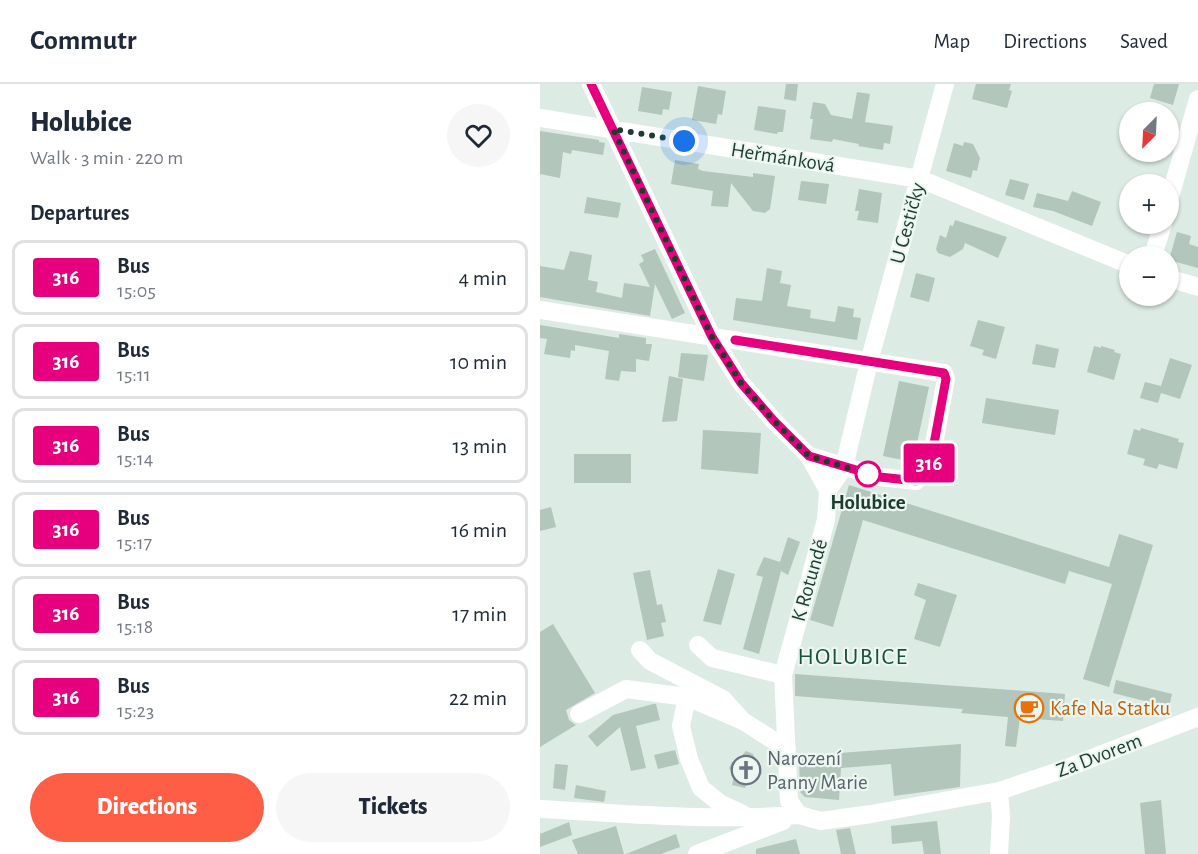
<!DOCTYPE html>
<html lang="en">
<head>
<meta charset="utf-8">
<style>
  body { margin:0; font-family:"Alegreya Sans",sans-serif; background:#f6f6f7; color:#1f2937; height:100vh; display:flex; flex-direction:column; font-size:22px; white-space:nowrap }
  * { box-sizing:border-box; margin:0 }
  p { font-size:20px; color:#747a83 }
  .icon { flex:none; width:33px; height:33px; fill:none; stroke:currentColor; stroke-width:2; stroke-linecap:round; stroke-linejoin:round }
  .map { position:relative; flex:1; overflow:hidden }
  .side { display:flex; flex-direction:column; background:#fff; width:540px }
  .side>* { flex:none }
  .badge { padding:0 12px; border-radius:4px; font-size:21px; line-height:39px }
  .needle { width:39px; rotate:204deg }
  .tools { position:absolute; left:579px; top:18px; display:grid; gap:12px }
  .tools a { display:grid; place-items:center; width:60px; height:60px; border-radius:50%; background:#fff; box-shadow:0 2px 4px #0004; font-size:30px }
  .you { position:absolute; width:30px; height:30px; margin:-15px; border:4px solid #fff; border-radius:50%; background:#1a73e8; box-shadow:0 0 0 9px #1a73e833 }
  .map>.badge { position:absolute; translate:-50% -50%; box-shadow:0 0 0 3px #fff }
  h2 { padding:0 30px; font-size:22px; line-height:54px }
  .round { display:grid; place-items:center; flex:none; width:63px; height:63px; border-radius:32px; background:#f6f6f7 }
  .head { display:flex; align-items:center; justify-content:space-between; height:102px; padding:0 30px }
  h1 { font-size:28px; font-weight:800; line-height:45px }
  .primary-button { display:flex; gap:12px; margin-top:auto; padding:12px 30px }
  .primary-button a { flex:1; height:69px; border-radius:36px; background:#ff5e46; color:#fff; font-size:24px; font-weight:800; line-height:69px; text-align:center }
  .primary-button a+a { background:#f6f6f7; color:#1f2937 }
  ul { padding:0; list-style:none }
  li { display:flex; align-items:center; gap:18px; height:75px; margin:0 12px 9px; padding:0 18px; border:3px solid #e0e1e3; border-radius:12px }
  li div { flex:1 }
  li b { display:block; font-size:22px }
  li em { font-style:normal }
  li .badge { min-width:66px; font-weight:700; text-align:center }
  header { display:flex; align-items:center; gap:36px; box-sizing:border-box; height:84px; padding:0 30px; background:#fff; border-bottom:2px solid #e0e1e3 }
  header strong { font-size:28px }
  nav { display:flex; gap:33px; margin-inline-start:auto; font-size:21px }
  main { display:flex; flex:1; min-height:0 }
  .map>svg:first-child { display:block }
</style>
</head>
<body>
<header>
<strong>Commutr</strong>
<nav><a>Map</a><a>Directions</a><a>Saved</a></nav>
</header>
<main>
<section class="side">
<div class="head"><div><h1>Holubice</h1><p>Walk · 3 min · 220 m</p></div><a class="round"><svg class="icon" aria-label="heart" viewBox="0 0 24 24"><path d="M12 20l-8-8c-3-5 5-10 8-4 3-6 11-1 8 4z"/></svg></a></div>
<h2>Departures</h2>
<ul>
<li><span class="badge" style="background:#e6007e;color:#fff">316</span><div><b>Bus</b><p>15:05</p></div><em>4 min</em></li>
<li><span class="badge" style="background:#e6007e;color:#fff">316</span><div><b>Bus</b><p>15:11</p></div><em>10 min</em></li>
<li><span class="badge" style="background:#e6007e;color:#fff">316</span><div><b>Bus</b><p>15:14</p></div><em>13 min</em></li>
<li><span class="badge" style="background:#e6007e;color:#fff">316</span><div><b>Bus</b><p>15:17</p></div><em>16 min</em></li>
<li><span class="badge" style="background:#e6007e;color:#fff">316</span><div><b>Bus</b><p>15:18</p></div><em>17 min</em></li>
<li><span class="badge" style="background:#e6007e;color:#fff">316</span><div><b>Bus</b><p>15:23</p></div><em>22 min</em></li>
</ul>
<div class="primary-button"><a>Directions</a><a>Tickets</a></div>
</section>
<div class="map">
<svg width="658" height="770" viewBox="0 0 658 770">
  <rect width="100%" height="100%" fill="#dcebe3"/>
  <path fill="#b2c6bb" d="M246,0H258L256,17L244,15Z
    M436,0H471L469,6L472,7L467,24L432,15Z
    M614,0H639L633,21L610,14Z
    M158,2L186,7L182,31L178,30L176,40L152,36Z
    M102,3L132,8L129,26L123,25L122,31L98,27Z
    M317,8L330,10L325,38L353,42L350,60L344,59L343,66L318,62L319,60L293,55L292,58L270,55L273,35H270L273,18L285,20L291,31L312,35Z
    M218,22L246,26L243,48H238L237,50L214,46Z
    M0,47L59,56V58L65,59L63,71L32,66L31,70L23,68L20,94L0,90Z
    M424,58L433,60L440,74L437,87L433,86L431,94L406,87L414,59L423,62Z
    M135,76L159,80L158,85L163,87L213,93V89L235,92L230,125L225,129L213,127L191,99L188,123L171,122L173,107L131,100Z
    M470,95L489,100L484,116L465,111Z
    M261,97L289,100L286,120L258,116Z
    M319,105L342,109L338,139L317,136L319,127H315Z
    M532,107L561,118L552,142L513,127L493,123L497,109L528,117Z
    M47,113L81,119L78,134L44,129Z
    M415,136L467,153L458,174L425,159L423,165L410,173L398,169L396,165L400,151L406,154L410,141L413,142Z
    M637,148L651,152L649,160L658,163V184L629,176Z
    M115,165L145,229L132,235L115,200L110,232L0,213V182L24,186L30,167L52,171L48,196L58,198L56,208L82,214L84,199L110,203L99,180L104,177L101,171Z
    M227,184L242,187L240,199L251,201L247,222L271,226L270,234L295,238L298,222L314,225L313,233L321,234L317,256L193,236L196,214L222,217Z
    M376,189L395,194L389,218L370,213Z
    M438,236L465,243L456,275L442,271L444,266L430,262Z
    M0,241L79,254V250L106,254V260H112L109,277L96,275V288L81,287L79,297L65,295L69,267L35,261V267L31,266L30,274L4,270L7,255L0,254Z
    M496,260L519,265L515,284L492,280Z
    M554,262L561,264V262L575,266L574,268L581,270L574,296L547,288Z
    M141,269L168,271L164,297L138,293Z
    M630,274L652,281L640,315L621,309L618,319L600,314L605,298L621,302Z
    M129,292L143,295L137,337L122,338Z
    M359,297L389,303L373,378L343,372Z
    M446,314L519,326L515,351L442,339Z
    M601,344L639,355L638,358L644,359L637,385L619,380L617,385L603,381L605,375L587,370L594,345L600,347Z
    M163,346L221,349L218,390L161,385Z
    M34,370H91V399H34Z
    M309,401L569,483L579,450L613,461L569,603L543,595L572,500L529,487L525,500L323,436L293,543L270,536Z
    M11,423L16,443L0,447V426Z
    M248,453L260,458L248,491L241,487L219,570L203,565L223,493L216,491L219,484L224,473L240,478Z
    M178,485L195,490L181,541L163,537Z
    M110,486L117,521L122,520L126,538L121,539L124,552L107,556L93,489Z
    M378,499L417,511L400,563L374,555L386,516L374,511Z
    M13,540L55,609L26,626L29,636L36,641L0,663V548Z
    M255,590L525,610L523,637L480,634L476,663L465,662L468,633L421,629L423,625L255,612Z
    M576,596L632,610L629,623L573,609Z
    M113,620H116L120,636L96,642L106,684L91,687L80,643L57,663L48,652L73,631Z
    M421,660L420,703L354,712L351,680L301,684L299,716L265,713L260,708L259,672Z
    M135,666L139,680L118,685L114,671Z
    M206,667L213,670L222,690L207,691L205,704L192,701L194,692L189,684L192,678L198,676Z
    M15,680L28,681L25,706L13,704Z
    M36,701L66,707L64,718L34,714Z
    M621,716L626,770H605L600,719Z
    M397,737L401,770H384L382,757L352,760L351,742Z
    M29,738L32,751L0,763V750Z
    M76,742L84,770H38L32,756Z
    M310,744L316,770H301L296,746Z
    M136,750L140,763L121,770H86Z
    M256,755L260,770H216V765Z"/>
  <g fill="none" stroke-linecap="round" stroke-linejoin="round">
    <path stroke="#fff" stroke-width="18" d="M51,0L172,253L201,299L234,337L269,372L288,406L286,436L243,591L249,717L259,731L281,737L331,730L459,707L519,687L658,633
      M0,34L380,95L590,181
      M628,120L658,15
      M613,172L623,140
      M628,194L658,203
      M0,226L404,289L406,295L391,376L376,397L340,393L269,372
      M288,406L304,383L329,278L405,0
      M158,561L172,574L243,591
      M100,566L110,577L183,615L200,634
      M147,613L141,642L149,675L161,704L181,720L203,730
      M39,630L86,605L147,613L203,637L247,665
      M0,725C86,730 173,737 259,731
      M157,770L243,737
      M459,770L461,732L459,707"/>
  </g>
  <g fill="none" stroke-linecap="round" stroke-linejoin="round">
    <g stroke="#fff" stroke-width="14">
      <path id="line" d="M51,0L172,253L201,299L234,337L269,372L340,393L376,397L391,376L406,295L404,289L195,256"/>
    </g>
    <use href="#line" stroke="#e6007e" stroke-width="9"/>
    <path stroke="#1d3c30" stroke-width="6" stroke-dasharray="0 10.8" d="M144,57L73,45L172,253L201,299L234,337L269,372L328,390"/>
  </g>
  <defs>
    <g id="cafe-ring" transform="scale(1.5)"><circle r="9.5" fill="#edf7f1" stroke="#e8710a" stroke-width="1.5"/><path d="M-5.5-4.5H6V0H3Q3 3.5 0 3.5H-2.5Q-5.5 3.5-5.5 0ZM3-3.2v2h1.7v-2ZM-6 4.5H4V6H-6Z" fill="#e8710a"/></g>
    <g id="church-ring" transform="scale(1.5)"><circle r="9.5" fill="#edf7f1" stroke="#6b7280" stroke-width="1.5"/><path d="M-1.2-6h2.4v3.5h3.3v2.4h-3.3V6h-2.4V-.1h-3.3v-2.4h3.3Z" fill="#6b7280"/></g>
  </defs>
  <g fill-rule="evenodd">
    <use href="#cafe-ring" x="489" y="624"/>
    <use href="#church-ring" x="206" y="686"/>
  </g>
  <circle fill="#fff" stroke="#e6007e" stroke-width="3" cx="328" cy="390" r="12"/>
  <g text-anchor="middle" stroke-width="4.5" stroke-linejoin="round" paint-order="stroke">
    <g font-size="21" fill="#1d3c30" stroke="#edf7f1">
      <text transform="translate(243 73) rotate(9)" y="7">Heřmánková</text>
      <text transform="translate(367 139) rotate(-75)" y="7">U Cestičky</text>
      <text transform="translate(269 496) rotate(-74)" y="7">K Rotundě</text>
      <text transform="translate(559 671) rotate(-21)" y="7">Za Dvorem</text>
    </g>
    <g font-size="21" font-weight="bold" fill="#1d3c30" stroke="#edf7f1">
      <text x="328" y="425">Holubice</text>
    </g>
    <g font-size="21" fill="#c56008" stroke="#edf7f1" text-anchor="start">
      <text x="510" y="631">Kafe Na Statku</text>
    </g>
    <g font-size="21" fill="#5b616d" stroke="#edf7f1" text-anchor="start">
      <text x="227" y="681">Narození<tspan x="227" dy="24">Panny Marie</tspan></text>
    </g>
    <g font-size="24" letter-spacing="1.5" fill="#17503b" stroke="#edf7f1">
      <text x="313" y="580">HOLUBICE</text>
    </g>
  </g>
</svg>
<div class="tools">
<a><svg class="needle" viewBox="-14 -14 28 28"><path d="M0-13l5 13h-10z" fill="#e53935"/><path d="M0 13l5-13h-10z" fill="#747a83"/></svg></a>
<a>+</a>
<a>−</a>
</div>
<div class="you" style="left:144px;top:57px"></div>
<b class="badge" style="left:389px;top:379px;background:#e6007e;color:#fff">316</b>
</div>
</main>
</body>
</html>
